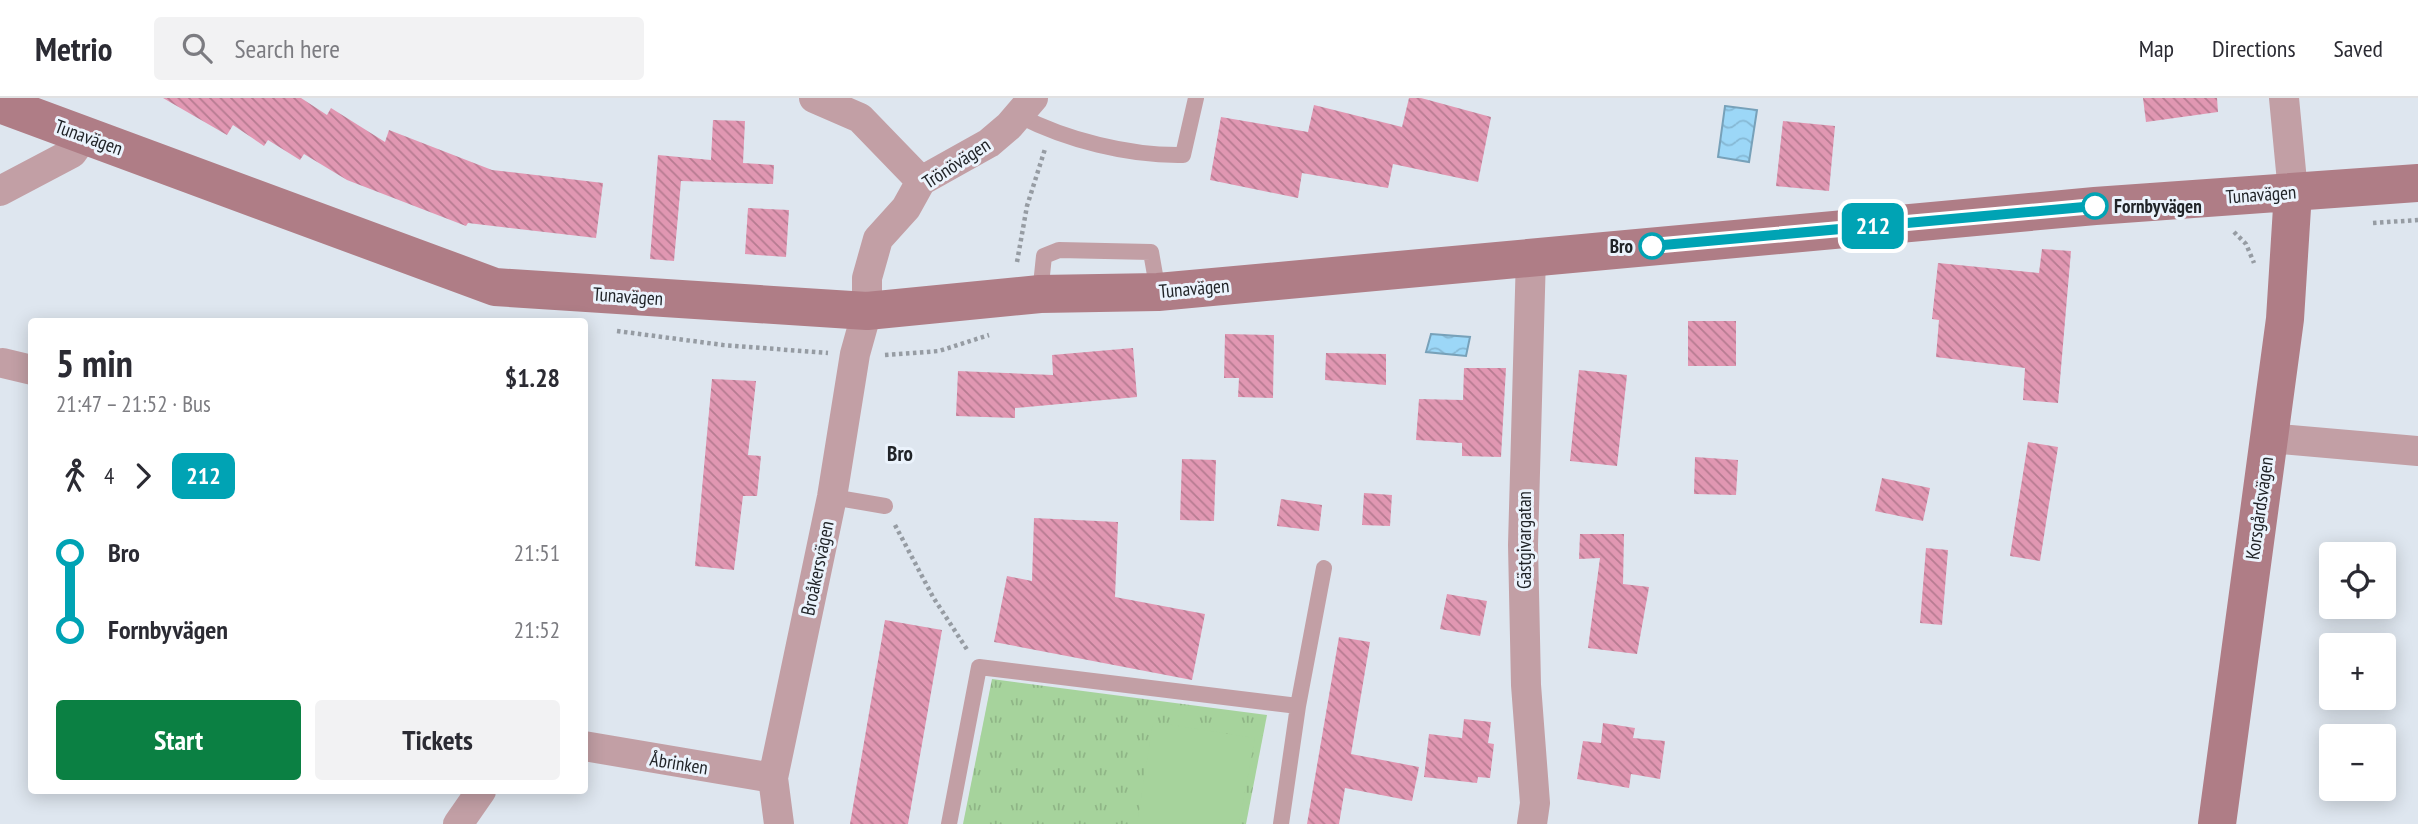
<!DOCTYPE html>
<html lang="en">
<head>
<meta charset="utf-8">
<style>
  body { margin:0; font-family:"PT Sans Narrow",sans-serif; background:#f2f2f3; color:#2b2b33; height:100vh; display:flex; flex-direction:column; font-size:26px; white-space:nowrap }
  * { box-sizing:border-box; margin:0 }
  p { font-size:23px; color:#7c7c81 }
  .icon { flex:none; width:38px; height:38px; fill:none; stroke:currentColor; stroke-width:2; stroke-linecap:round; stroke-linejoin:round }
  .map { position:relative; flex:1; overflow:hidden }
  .side { position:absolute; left:28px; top:220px; width:560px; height:476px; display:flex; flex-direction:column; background:#fff; border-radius:7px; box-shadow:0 4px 18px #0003 }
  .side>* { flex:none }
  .badge { padding:0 14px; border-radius:10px; font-size:24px; line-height:46px }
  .tools { position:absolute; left:2319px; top:444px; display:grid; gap:14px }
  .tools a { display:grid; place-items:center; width:77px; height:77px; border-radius:7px; background:#fff; box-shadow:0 4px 18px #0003; font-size:35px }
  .map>.badge { position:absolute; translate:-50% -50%; box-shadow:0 0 0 4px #fff }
  .legs { display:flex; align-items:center; gap:10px; height:77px; padding:0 28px; font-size:23px }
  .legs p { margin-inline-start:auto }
  .overview { display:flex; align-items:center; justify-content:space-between; height:119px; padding:0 28px }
  h1 { font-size:38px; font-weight:700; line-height:52px }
  .button { display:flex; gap:14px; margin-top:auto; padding:14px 28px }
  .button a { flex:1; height:80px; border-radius:7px; background:#0b8043; color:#fff; font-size:28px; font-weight:700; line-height:80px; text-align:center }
  .button a+a { background:#f2f2f3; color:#2b2b33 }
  ul { padding:0 28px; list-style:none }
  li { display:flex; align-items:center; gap:24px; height:77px; font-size:26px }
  li i { display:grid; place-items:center; width:10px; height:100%; margin:0 9px; background:currentColor }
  li i::after { content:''; width:18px; height:18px; margin:-9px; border:5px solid; border-radius:50%; background:#fff }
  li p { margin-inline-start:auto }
  li:first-child i { background:linear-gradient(#0000 50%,currentColor 0) }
  li:last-child i { background:linear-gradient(currentColor 50%,#0000 0) }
  header { display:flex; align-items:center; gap:42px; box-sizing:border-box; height:98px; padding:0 35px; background:#fff; border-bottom:2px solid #e1e1e2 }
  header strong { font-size:33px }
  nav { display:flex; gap:38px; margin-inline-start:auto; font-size:24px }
  .search { width:490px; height:63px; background:#f2f2f3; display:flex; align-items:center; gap:18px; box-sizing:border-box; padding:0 24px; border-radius:7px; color:#7c7c81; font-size:26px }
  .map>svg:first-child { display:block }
</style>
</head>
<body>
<header>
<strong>Metrio</strong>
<div class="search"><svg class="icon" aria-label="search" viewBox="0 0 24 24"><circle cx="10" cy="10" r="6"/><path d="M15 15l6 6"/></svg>Search here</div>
<nav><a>Map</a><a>Directions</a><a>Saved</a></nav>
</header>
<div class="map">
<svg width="2418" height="726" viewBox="0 0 2418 726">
  <defs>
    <pattern id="grass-tufts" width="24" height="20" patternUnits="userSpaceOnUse" patternTransform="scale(1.75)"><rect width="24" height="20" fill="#a6d39c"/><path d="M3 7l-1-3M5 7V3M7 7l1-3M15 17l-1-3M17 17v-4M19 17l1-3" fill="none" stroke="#8fb586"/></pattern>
    <pattern id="water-waves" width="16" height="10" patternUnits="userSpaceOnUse" patternTransform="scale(1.75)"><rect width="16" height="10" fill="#9cd7f7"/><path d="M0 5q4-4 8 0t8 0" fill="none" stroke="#86b8d4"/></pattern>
    <pattern id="building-back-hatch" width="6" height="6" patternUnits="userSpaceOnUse" patternTransform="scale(1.75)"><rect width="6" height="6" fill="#e197b2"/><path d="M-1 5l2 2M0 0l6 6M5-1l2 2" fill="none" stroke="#b67b91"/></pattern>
  </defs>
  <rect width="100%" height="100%" fill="#dee6ef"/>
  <path fill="url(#grass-tufts)" d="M992,581L1267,617L1246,726H963Z"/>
  <path fill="#a6d39c" d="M1153,624L1255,640L1239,726H1137Z"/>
  <path fill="url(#water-waves)" stroke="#77a1b9" stroke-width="2" d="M1725,8L1757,12L1749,64L1718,59Z
    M1431,236L1470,239L1466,258L1426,254Z"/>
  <path fill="url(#building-back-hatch)" d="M163,0H301L327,17L331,10L385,44L389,32L492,72L603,85L596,140L468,125L466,128L347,82L304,56L300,62L268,42L264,48L233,27L227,37Z
    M1409,0H1421L1491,19L1478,84L1393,66L1388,90L1302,75L1298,100L1210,82L1221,19L1308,34L1314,7L1402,29Z
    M2143,0H2217L2218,14L2146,24Z
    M713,22L745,23L743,65L774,67L773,86L681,83L674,163L650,161L658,57L711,62Z
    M1783,23L1835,28L1829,93L1776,88Z
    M748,110L789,112L786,159L745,156Z
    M2042,151L2071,153L2058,305L2023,302L2025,270L1936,259L1939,222L1932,221L1938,165L2039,175Z
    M1688,223H1736V268H1688Z
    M1225,236L1274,237L1273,300L1238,299L1239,280H1224Z
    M1133,250L1137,299L1015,310V320L956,318L958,273L1053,277L1052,257Z
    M1326,255L1386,256V287L1325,282Z
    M1464,270H1506L1501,359L1462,358V345L1416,342L1419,301L1463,302Z
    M1579,272L1627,277L1617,368L1570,363Z
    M712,281L756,283L748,357L761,358L757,398H743L734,472L695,468Z
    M2028,344L2058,349L2040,463L2010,458Z
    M1695,359L1738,362L1736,397L1694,396Z
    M1182,361L1216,362L1214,423L1180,422Z
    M1882,380L1930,390L1923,423L1875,413Z
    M1364,395L1392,397L1390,428L1362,427Z
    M1281,401L1322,407L1319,433L1277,428Z
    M1034,420L1118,424L1115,499L1205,516L1192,582L994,544L1007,478L1032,483Z
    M1580,436H1624L1623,486L1649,489L1637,556L1588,550L1600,460L1579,461Z
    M1926,450L1948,452L1942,527L1920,525Z
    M1447,496L1487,503L1480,538L1440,531Z
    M885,522L942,532L908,726H850Z
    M1339,539L1370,544L1351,656L1419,669L1412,703L1345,690L1339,726H1307Z
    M1464,621L1491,624L1488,645L1494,646L1490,680L1478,679L1477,685L1424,679L1429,636L1462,640Z
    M1603,625L1635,630L1633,640L1665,643L1660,681L1631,676L1629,690L1577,681L1583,643L1601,645Z"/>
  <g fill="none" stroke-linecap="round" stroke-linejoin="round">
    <path stroke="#969ca3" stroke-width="4.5" stroke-dasharray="3.5 3.5" stroke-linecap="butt" d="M2373,125L2418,122
      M2234,134L2246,146L2254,165
      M1017,164L1027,108L1045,51
      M617,233L723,247L828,255
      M885,257L939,253L989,237
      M895,427L933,499L968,553"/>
    <path stroke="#c29fa5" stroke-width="16" d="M1018,17C1066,42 1129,58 1183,57L1196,0
      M1040,196L1044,158L1059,152L1151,154L1158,194
      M832,399L885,408
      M949,726L979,569L1298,608
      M1281,726L1298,608L1324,470"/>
    <path stroke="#c29fa5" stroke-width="30" d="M814,0L860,20L921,83
      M2284,0L2293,94
      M0,93L72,55L85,37
      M1531,157L1523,447L1526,587L1535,705L1532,726
      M3,265L32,272
      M2269,340L2418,353
      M584,648L773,680
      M458,726L481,693
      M779,726L773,680L832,399L855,256L867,213V180L878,141L906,110L921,83L989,45L1009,28L1033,0"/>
    <path stroke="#af7d86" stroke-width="38" d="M0,6L495,189L867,213L1040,196L1158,194L2095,108L2418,85
      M2217,726L2285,221L2293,94"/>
  </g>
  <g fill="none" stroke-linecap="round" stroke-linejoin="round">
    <g stroke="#fff" stroke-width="16">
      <path id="line-1" d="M1652,148L2095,108"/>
    </g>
    <use href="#line-1" stroke="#00a3b4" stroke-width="10"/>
  </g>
  <g fill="#fff" stroke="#00a3b4" stroke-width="3.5">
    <circle cx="2095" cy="108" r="12"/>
    <circle cx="1652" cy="148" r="12"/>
  </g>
  <g text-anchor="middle" stroke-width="6" stroke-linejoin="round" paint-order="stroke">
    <g font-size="19" fill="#212428" stroke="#ebf3fc">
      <text transform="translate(89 39) rotate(20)" y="7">Tunavägen</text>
      <text transform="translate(956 65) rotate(-33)" y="7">Trönövägen</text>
      <text transform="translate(2261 96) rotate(-4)" y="7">Tunavägen</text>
      <text transform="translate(1194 190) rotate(-5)" y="7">Tunavägen</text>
      <text transform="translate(628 198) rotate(4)" y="7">Tunavägen</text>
      <text transform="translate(2259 410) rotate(-82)" y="7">Korsgårdsvägen</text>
      <text transform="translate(1524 442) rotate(-90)" y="7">Gästgivargatan</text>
      <text transform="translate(817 470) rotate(-78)" y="7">Broåkersvägen</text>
      <text transform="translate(679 665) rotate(9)" y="7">Åbrinken</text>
    </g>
    <g font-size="19" font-weight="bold" fill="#212428" stroke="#ebf3fc" text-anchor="start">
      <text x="2114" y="115">Fornbyvägen</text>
      <text x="1633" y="155" text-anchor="end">Bro</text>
    </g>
    <g font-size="21" font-weight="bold" fill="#212428" stroke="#ebf3fc">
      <text x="900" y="363">Bro</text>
    </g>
  </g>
</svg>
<div class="tools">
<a><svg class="icon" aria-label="locate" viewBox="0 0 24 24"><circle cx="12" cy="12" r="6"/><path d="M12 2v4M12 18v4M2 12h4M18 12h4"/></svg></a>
<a>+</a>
<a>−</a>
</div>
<b class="badge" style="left:1873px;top:128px;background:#00a3b4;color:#fff">212</b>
<section class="side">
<div class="overview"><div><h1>5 min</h1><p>21:47 – 21:52 · Bus</p></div><b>$1.28</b></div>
<div class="legs"><svg class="icon" aria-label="walk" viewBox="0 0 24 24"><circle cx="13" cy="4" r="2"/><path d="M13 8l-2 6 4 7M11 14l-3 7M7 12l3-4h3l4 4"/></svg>4<svg class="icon" aria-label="forward" viewBox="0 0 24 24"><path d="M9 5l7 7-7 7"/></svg><b class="badge" style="background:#00a3b4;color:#fff">212</b></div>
<ul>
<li><i style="color:#00a3b4"></i><b>Bro</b><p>21:51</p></li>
<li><i style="color:#00a3b4"></i><b>Fornbyvägen</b><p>21:52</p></li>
</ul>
<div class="button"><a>Start</a><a>Tickets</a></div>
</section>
</div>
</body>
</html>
